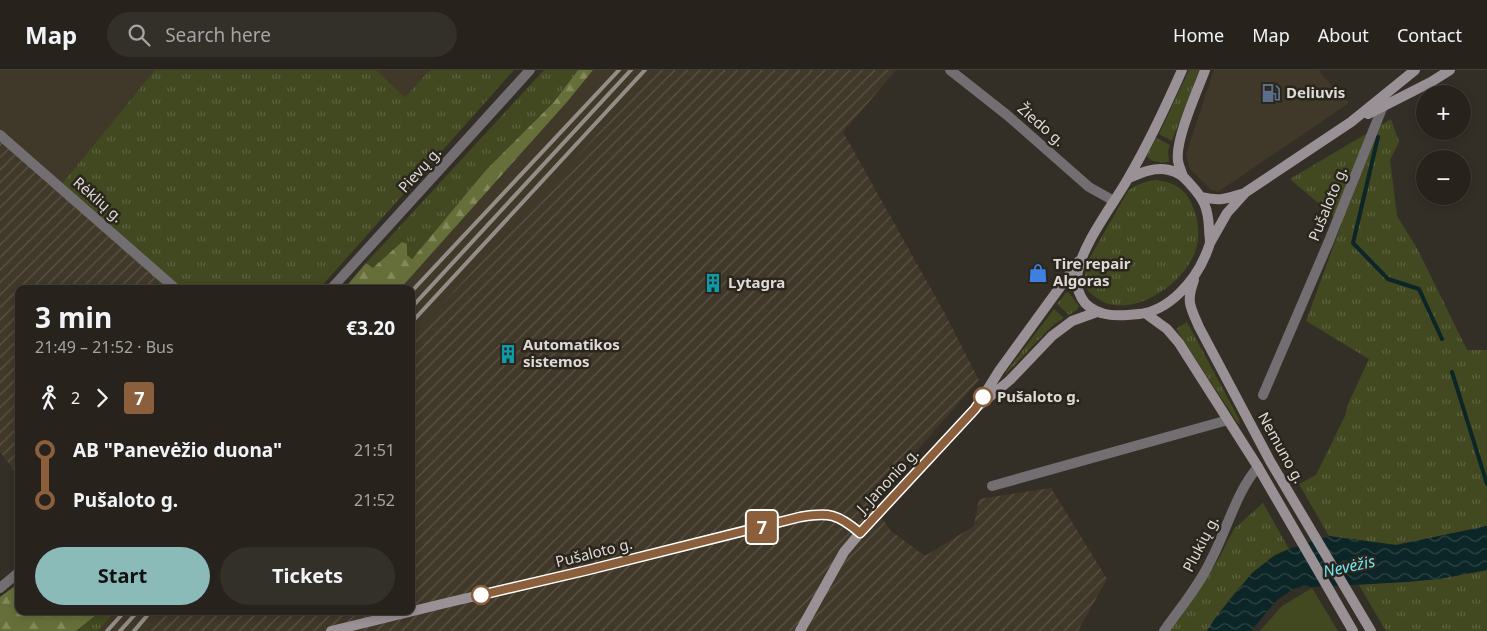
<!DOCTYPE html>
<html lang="en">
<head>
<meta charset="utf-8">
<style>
  body { margin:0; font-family:"Noto Sans",sans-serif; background:#332f29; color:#f1f3f6; height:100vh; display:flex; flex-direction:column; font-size:19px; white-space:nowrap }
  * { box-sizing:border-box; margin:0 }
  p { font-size:16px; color:#a4a4a3 }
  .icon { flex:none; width:28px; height:28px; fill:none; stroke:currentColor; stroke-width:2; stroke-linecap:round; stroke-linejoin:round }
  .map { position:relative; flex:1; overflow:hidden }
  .sheet { position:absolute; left:15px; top:215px; width:400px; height:330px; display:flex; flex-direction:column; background:#27231c; border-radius:10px; box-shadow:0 2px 8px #0003,0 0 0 1px #43403b }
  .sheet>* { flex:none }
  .badge { padding:0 10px; border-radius:4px; font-size:18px; line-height:32px }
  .tools { position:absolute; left:1416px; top:15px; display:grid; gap:10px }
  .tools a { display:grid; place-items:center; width:55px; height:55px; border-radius:50%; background:#27231c; box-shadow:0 2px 8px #0003,0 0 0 1px #43403b; font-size:25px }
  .map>.badge { position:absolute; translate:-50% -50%; box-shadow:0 0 0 2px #fff }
  .legs { display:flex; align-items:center; gap:8px; height:55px; padding:0 20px; font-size:16px }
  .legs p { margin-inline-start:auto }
  .head { display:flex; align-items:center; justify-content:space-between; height:85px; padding:0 20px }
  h1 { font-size:28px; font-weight:700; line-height:38px }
  .cta { display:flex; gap:10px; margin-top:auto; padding:10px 20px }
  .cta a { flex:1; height:58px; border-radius:30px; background:#8bbbb9; color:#111; font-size:20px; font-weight:700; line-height:58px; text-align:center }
  .cta a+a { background:#332f29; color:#f1f3f6 }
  ul { padding:0 20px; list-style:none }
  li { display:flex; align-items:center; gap:18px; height:50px; font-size:19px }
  li i { display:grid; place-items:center; width:8px; height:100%; margin:0 6px; background:currentColor }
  li i::after { content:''; width:12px; height:12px; margin:-6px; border:4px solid; border-radius:50%; background:#27231c }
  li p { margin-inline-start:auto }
  li:first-child i { background:linear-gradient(#0000 50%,currentColor 0) }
  li:last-child i { background:linear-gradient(currentColor 50%,#0000 0) }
  header { display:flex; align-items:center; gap:30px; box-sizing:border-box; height:70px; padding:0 25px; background:#27231c; border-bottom:1px solid #43403b }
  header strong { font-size:24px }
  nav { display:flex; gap:28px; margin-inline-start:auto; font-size:18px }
  .search { width:350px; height:45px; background:#332f29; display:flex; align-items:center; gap:12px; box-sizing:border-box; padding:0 18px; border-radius:28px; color:#a4a4a3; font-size:19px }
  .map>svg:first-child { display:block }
</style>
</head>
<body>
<header>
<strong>Map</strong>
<div class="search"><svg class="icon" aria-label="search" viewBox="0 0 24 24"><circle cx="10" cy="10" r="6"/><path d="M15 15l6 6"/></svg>Search here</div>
<nav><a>Home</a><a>Map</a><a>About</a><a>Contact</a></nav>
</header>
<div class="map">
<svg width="1487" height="561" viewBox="0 0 1487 561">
  <defs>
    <pattern id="industrial-furrows" width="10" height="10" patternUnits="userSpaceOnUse" patternTransform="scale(1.25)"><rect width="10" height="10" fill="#403829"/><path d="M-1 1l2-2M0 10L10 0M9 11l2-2" fill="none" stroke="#5b5447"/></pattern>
    <pattern id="grass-tufts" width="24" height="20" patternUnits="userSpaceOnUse" patternTransform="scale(1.25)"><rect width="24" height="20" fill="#424920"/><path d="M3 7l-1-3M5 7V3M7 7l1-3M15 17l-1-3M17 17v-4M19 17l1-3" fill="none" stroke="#5d6340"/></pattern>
    <pattern id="forest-firs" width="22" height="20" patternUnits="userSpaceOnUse" patternTransform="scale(1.25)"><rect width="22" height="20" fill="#666f39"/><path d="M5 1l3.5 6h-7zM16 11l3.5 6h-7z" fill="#838a5e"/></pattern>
    <pattern id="water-waves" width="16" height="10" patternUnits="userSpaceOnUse" patternTransform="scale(1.25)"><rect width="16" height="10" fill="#0c2527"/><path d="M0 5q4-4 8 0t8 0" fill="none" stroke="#2f4445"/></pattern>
  </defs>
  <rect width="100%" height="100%" fill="#342f26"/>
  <path fill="#403829" d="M0,0H155L56,121L0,71Z
    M376,0H430L405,27Z
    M593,0H656L411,268V219H400L567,32Z
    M1214,0H1319L1322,5L1349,33L1218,122L1211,120L1190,99L1186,84Z
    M114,541H166L148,561H98L114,543Z"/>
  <path fill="url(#industrial-furrows)" d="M656,0H896L843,62L944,242L979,310L871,433L891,461L925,486L974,456L979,429L1051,418L1107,509L1078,561H148L166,541H411V268Z
    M0,71L167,219H19V407L0,382Z"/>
  <path fill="url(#grass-tufts)" d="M155,0H376L405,27L430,0H514L319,219H167L56,121Z
    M544,0H578L554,32L486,100L412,189L407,185V174L373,198L366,193Z
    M1189,0H1199L1172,71L1159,64Z
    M1391,49L1399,72L1390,90L1397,146L1418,180L1467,280H1487V456L1396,475L1329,466L1299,414L1316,405L1345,346L1348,334L1369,289L1306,251L1342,153L1290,109Z
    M1156,68L1170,75L1168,81L1169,90L1168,92C1161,93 1150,92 1147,86Z
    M1155,110C1175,112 1188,120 1194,140C1199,154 1200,168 1195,182C1184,214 1129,252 1097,228C1093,225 1088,222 1086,217C1083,209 1086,199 1088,191L1128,121C1137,114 1144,112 1155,110Z
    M1068,222L1079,236L1077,240L1069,245L1057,234L1066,223Z
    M1054,239L1064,248L1053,255L1006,304V302Z
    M1187,252L1239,349L1240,355L1237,352L1176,259Z
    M1263,433L1289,479C1255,494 1227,530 1207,561H1169L1217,492L1234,459Z
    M1487,500V561H1386L1359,515L1439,509Z
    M101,541H114V543L98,561H76Z"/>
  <path fill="url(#forest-firs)" d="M578,0H593L567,32L400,219H344L366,193L373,198L402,172L407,174V185L412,189L486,100L554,32Z
    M19,513V541H101L76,561H0V527Z"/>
  <path fill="#424920" d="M1312,518L1338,561H1260L1282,536Z"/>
  <path fill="url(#water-waves)" d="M1487,456V500L1439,509L1406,512L1295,518L1277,530L1251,561H1207L1216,547L1252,503L1275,485L1289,479L1329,466L1396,475Z"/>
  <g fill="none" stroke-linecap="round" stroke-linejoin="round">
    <path stroke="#0c2527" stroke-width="4" d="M1378,67L1353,173L1388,209L1419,219L1442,269
      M1452,302L1487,414"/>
    <path stroke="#736e71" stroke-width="10" d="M950,0L1007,45L1089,117L1114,131
      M0,65L176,219
      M1263,325L1329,171L1383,36
      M992,416L1228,350
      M1164,561C1180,538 1199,516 1211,490C1226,462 1237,420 1258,397"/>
    <path stroke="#736e71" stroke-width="10" d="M331,219L530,0
      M0,518L19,502"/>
    <path stroke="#999195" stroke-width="10" d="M1368,44L1431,12L1450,0
      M1183,106C1181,101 1179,96 1178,91C1175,69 1197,22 1205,0
      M1129,108C1142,102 1155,97 1169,100C1179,102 1184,107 1190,114C1204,129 1208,138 1209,158C1209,163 1210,168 1210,173C1209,177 1207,181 1206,184C1195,211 1169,241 1139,244C1120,246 1099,248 1085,233C1080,227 1076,217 1077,208C1079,177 1115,133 1130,105C1150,71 1166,36 1182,0
      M1202,127C1221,132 1227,128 1245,123
      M1210,173L1227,143L1246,122L1351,52L1415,0
      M1194,210C1186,232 1190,236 1199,257L1270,391L1371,561
      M1145,243L1167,259L1179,273L1258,397L1353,561
      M981,330L999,301L1079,191
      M331,561L450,532L588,500L800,447C829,442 838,444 860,463
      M800,561L844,482L860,463L975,339L1010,310L1052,266L1072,251L1097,242"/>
    <path stroke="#928d86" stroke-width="4" d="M411,222L619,0
      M411,238L631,0
      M411,253L645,0
      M107,561L125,541
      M120,561L138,541
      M134,561L151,541"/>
  </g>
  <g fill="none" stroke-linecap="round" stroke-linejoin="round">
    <g stroke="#fff" stroke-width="11">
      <path id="line-1" d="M481,525L588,500L800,447C829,442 838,444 860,463L975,339L983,327"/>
    </g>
    <use href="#line-1" stroke="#8b5e3c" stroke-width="8"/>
  </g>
  <defs>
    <g id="fuel-bare" transform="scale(1.5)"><path d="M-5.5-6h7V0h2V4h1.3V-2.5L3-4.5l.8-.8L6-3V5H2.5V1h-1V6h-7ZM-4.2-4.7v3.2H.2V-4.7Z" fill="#5c6f8a" stroke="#2a251d" stroke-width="2.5" paint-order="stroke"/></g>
    <g id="shop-bare" transform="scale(1.5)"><path d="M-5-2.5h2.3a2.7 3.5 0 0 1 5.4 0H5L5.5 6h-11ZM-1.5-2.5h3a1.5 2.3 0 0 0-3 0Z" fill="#3f7fe0" stroke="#2a251d" stroke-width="2.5" paint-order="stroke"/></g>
    <g id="building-bare" transform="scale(1.5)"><path d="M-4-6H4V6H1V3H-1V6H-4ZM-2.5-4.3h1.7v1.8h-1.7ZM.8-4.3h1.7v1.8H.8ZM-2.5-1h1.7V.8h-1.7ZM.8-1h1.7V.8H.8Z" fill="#0f9aa8" stroke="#2a251d" stroke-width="2.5" paint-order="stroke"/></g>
  </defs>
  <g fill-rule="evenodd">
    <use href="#fuel-bare" x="1271" y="23"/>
    <use href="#shop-bare" x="1038" y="203"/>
    <use href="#building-bare" x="713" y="213"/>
    <use href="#building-bare" x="508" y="284"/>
  </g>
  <g fill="#fff" stroke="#8b5e3c" stroke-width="2.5">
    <circle cx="983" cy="327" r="9"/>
    <circle cx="481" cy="525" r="9"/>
  </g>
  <g text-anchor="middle" stroke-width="5" stroke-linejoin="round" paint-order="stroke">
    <g font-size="15" font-weight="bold" fill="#dedad5" stroke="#2a251d" text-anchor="start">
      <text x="1286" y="28">Deliuvis</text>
      <text x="1053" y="199">Tire repair<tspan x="1053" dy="17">Algoras</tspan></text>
      <text x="728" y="218">Lytagra</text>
      <text x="523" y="280">Automatikos<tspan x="523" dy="17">sistemos</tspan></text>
    </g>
    <g font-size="15" fill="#dedad5" stroke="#2a251d">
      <text transform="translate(1041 55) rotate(41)" y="5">Žiedo g.</text>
      <text transform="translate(420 100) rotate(-48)" y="5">Pievų g.</text>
      <text transform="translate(98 130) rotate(41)" y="5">Rėklių g.</text>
      <text transform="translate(1328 134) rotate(-68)" y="5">Pušaloto g.</text>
      <text transform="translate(1281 378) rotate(61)" y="5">Nemuno g.</text>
      <text transform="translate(888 411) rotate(-47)" y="5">J. Janonio g.</text>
      <text transform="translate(1201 474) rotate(-63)" y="5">Plukių g.</text>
      <text transform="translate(594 483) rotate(-14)" y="5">Pušaloto g.</text>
    </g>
    <g font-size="15" font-weight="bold" fill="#dedad5" stroke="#2a251d" text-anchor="start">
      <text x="997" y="332">Pušaloto g.</text>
    </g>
    <g font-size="16" font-style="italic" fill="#70e6f1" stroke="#2a251d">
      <text transform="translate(1349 496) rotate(-12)" y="6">Nevėžis</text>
    </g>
  </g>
</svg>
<div class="tools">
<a>+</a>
<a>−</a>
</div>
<b class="badge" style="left:762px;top:457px;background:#8b5e3c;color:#fff">7</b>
<section class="sheet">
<div class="head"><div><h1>3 min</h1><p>21:49 – 21:52 · Bus</p></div><b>€3.20</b></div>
<div class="legs"><svg class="icon" aria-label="walk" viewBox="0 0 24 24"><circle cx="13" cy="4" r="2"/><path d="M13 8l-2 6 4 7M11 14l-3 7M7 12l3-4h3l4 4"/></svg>2<svg class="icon" aria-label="forward" viewBox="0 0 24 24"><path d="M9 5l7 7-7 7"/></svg><b class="badge" style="background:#8b5e3c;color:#fff">7</b></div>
<ul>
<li><i style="color:#8b5e3c"></i><b>AB &quot;Panevėžio duona&quot;</b><p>21:51</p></li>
<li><i style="color:#8b5e3c"></i><b>Pušaloto g.</b><p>21:52</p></li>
</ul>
<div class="cta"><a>Start</a><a>Tickets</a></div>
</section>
</div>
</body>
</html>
